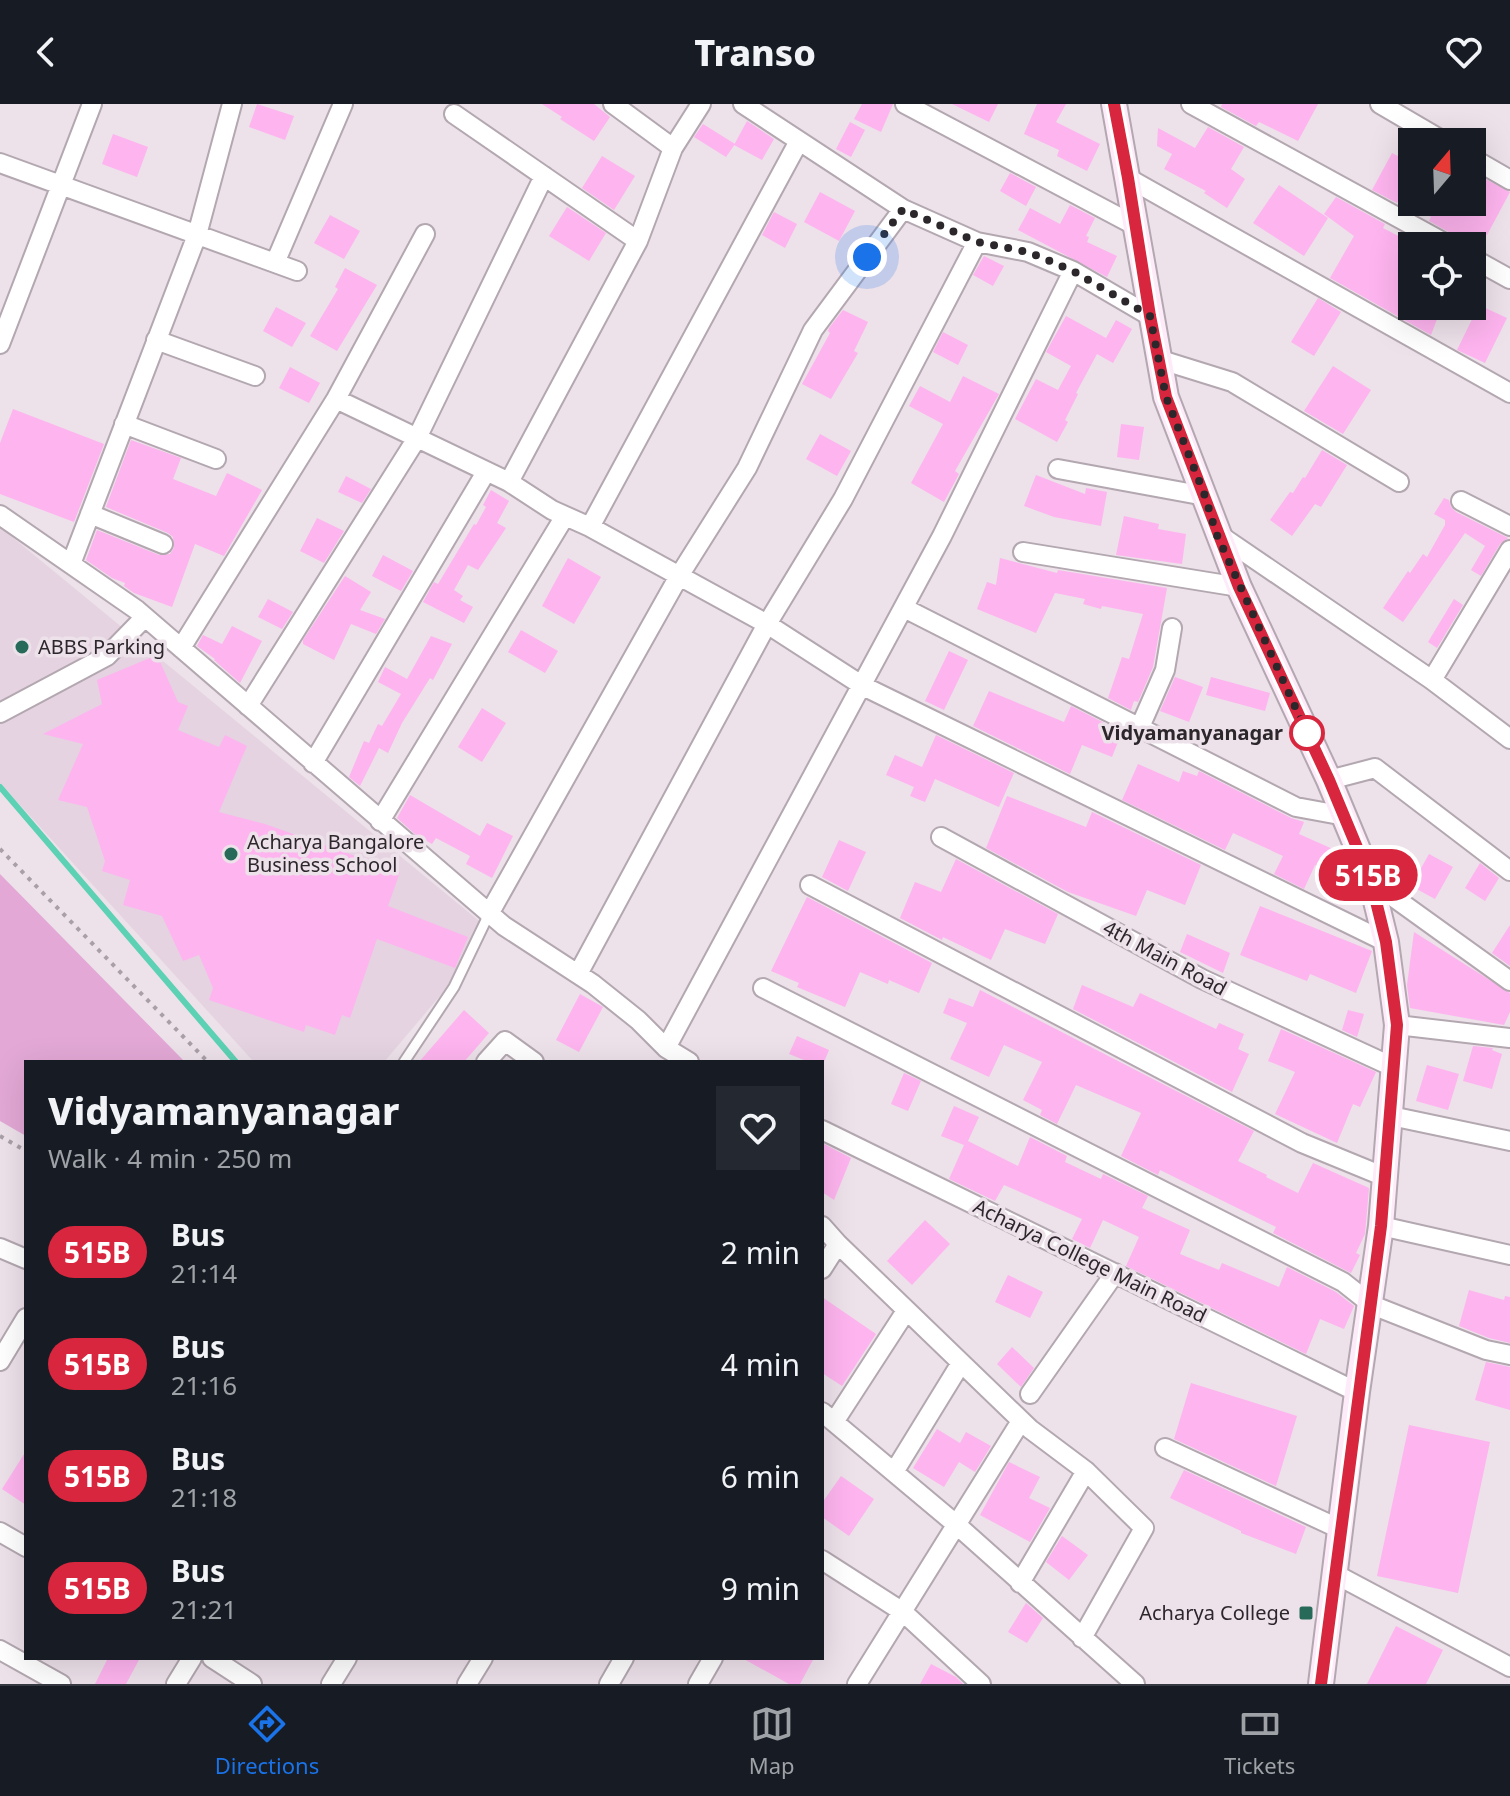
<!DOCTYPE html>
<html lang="en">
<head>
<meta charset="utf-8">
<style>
  body { margin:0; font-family:"Noto Sans",sans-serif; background:#242831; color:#f1f3f6; height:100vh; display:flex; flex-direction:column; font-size:30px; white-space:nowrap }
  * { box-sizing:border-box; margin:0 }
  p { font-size:26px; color:#9ea1a6 }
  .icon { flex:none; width:44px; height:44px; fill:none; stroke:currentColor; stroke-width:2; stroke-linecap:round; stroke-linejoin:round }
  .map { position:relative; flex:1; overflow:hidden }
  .side { position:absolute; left:24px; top:956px; width:800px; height:600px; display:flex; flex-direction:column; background:#171b24; border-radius:0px; box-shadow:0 8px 32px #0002 }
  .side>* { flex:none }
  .badge { padding:0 16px; border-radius:26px; font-size:28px; line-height:52px }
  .needle { width:52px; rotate:19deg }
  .buttons { position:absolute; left:1398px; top:24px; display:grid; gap:16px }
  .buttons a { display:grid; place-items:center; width:88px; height:88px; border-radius:0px; background:#171b24; box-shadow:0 8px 32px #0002; font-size:40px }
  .you { position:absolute; width:40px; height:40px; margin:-20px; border:6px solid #fff; border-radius:50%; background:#1a73e8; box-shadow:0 0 0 12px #1a73e833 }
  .map>.badge { position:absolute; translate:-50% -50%; box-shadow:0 0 0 4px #fff }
  .round { display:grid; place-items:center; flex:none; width:84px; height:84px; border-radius:0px; background:#242831 }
  .headline { display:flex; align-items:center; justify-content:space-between; height:136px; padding:0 24px }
  h1 { font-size:38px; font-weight:800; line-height:60px }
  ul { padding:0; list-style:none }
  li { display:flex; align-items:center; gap:24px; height:112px; padding:0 24px }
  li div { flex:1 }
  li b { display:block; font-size:30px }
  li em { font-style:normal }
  li .badge { min-width:88px; font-weight:700; text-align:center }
  header { display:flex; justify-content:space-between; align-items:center; height:104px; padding:0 24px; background:#171b24; font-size:36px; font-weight:800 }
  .tab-bar { display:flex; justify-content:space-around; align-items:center; height:112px; border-top:2px solid #363941; background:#171b24; font-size:22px; color:#9ea1a6 }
  .tab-bar a { display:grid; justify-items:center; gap:4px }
  .tab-bar .current { color:#1a73e8 }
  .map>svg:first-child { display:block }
</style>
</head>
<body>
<header><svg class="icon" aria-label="back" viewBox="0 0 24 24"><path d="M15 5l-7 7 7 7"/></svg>Transo<svg class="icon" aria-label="heart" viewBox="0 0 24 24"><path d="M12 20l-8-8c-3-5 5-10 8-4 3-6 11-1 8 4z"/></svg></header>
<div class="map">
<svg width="1510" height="1580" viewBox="0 0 1510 1580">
  <rect width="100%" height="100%" fill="#ede1ea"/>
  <path fill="#e5d3e1" d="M0,423L484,821L445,886L384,958H254L0,679Z"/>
  <path fill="#e3a8d6" d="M0,770L185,958H26V1032L0,1017Z"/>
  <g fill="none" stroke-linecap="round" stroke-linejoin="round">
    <path stroke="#5cd1b3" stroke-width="6" d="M0,683L236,958"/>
  </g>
  <path fill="#feb4ef" d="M257,0L294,12L285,36L249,23Z
    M542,0H594L610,13L594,37L560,15L562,13Z
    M862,0H893L881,28L854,15Z
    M952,0H998L989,18Z
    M1037,0H1066L1056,18L1100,40L1087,67L1057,52L1059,46L1024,30Z
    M1222,0H1318L1298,37L1259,18L1256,22L1221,3Z
    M747,17L774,35L762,56L734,41Z
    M850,18L865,26L851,53L836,45Z
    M703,20L735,40L726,53L694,33Z
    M1208,23L1244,43L1231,65L1245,75L1227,104L1204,89L1206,87L1164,65L1172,50L1157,42L1158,24L1195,44Z
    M113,30L148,43L137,73L102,60Z
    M1410,31L1412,71L1397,99L1372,86L1392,49L1398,52Z
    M602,52L635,72L614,106L582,84Z
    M1472,68L1510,88L1487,131L1482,128L1475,142H1462L1456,132L1429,117L1431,113L1401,98H1483L1472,92Z
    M1010,69L1036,83L1026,102L1000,87Z
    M1279,81L1328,114L1304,152L1253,119Z
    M820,88L855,107L839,137L804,118Z
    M1336,93L1385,120L1383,124L1412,139V141L1415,137L1425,142H1412V185L1402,202H1442L1431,231L1330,174L1354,132L1324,110Z
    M1070,101L1095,114L1086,132L1089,133L1087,138L1117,152L1107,173L1018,126L1030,104L1060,120Z
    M567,103L606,129L589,157L549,132Z
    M774,108L797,120L785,144L762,131Z
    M330,111L360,127L344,155L314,139Z
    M984,152L1004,162L993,182L973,171Z
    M345,164L377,181L337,247L310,232L338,185L335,183Z
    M1318,194L1341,208L1314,252L1291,238Z
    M1479,201L1507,214L1485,259L1457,246Z
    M276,203L306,219L292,243L263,227Z
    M843,206L868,218L854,247L858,249L831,295L802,280L830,229L828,227L829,224Z
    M1066,212L1106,234L1116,216L1132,225L1113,259L1097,250L1076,289L1078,290L1065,316L1068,318L1057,338L1015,315L1036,275L1058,286L1071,262L1046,248Z
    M943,228L968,241L958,261L933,248Z
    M1333,262L1371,286L1343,330L1304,307Z
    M290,263L320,279L309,299L279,284Z
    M963,272L999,290L955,367L959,370L944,398L911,379L943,320L909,302L920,282L950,298Z
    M13,305L104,340L74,418L0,390V339Z
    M1121,320L1144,323L1139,356L1117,353Z
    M820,330L851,347L837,372L806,355Z
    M131,336L181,354L173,375L216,392L227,369L262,386L224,452L195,440L172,503L134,489L124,482L125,479L112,474L86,456L97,426L159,451L170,450L174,444L173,433L168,429L106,403Z
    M1322,346L1347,361L1321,403L1315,400L1292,432L1270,416L1290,388L1293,389L1303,373L1305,374Z
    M1036,371L1085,390L1086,384L1107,388L1101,422L1054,413L1024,402Z
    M346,372L371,385L362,399L338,388Z
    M491,386L509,397L497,419L506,424L478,466L468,461L454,486L463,492L460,496L473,503L464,519L423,498L434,478L438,480L474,420L476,421L486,403L483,401Z
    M1444,394L1449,396L1451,403L1456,408L1508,434L1500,440L1481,472L1471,466L1485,442L1465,429L1403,518L1383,504L1408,467L1410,469L1423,450L1427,453L1445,421V416L1434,410Z
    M1124,412L1159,420L1158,425L1186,430L1182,460L1116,451Z
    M317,414L344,427L324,459L300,447Z
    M383,451L413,467L401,487L372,472Z
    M568,454L601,473L574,520L542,502Z
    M1000,454L1057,469L1058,466L1167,484L1153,563L1138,598L1134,597L1131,606L1108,594L1122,553L1129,555L1143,510L1102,502L1101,505L1083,500L1085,495L1055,489L1036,529L977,505L987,478L996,481Z
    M345,472L371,488L360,506L385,515L376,530L351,520L334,556L303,540V536Z
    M268,495L293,508L282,525L258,513Z
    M1454,495L1463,501L1437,544L1428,538Z
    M232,522L262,537L240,579L214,556L215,555L197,542L203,531L222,540Z
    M521,526L558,547L545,569L508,548Z
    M431,532L452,540L433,576L430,574L402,619L388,649L379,644L360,682L349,673L364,637L369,639L378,620L382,622L401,590L378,578L385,563L407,575Z
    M949,547L968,556L944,606L925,597Z
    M157,551L178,598L188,602L178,626L219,643L225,631L247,642L219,708L265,720L400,768L388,802L468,833L455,864L377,835L350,914L342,911L335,931L306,921L304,928L209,896L213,884L199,851L183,857L162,812L123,801L130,776L102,767L105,757L87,703L58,696L83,640L43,630L102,600L97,576Z
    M1175,573L1203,583L1189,618L1160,607Z
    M1211,573L1270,589L1265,607L1206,591Z
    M989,587L1064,618L1071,602L1122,628L1112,653L1082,641L1070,670L973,622Z
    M482,604L506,619L482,658L458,643Z
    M936,631L1014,669L999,703L935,675L925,698L910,692L914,683L886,671L895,651L922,663Z
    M1138,660L1179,678L1183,667L1197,672L1199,667L1291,714L1304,718L1299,730L1344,750L1345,754L1337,771L1315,761L1304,785L1274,770L1283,752L1266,744L1233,729L1225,746L1122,696Z
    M410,691L480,732L487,719L513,732L492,774L466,760L470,752L436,734L432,740L416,731L397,714Z
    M1007,692L1086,723L1092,708L1201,761L1185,801L1147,786L1136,812L1068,788L986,744Z
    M839,736L866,748L848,787L822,773Z
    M1429,750L1453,763L1435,795L1411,782Z
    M956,755L1058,810L1045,840L1005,825L991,856L943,833L942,836L900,814L915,778L941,788Z
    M1480,759L1499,774L1485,797L1465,784Z
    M807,793L932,859L919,889L889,876L888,880L860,868L845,903L797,883L799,879L771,867Z
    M1260,802L1372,847L1356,889L1310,870L1307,877L1240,851Z
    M1510,821V862L1492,849Z
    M1414,828L1510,889V908L1504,921L1410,904L1407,881Z
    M1187,830L1230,849L1223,869L1180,848Z
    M1082,881L1133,903L1140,889L1216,925L1219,919L1244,930L1238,945L1249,950L1232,988L1073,905Z
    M980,886L1254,1027L1238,1057L1267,1071L1266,1073L1298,1089L1313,1059L1369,1084L1365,1130L1356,1149L1360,1151L1351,1169L1273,1129L1276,1123L1160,1066L1158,1071L1121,1052L1141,1009L1076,981L1057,1020L1040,1011L1042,1006L1023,996L1042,958L1004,941L989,973L950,955L967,919L943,909L949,894L973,903Z
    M580,890L603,903L579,948L556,936Z
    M464,906L489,929L464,958H419Z
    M1348,906L1364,910L1357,933L1342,926Z
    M1281,925L1376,968L1360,1003L1353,1000L1337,1039L1275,1010L1295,968L1268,957Z
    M797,932L829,946L824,958H809L789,950Z
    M1473,942L1493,944L1492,946L1502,950L1492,985L1463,977Z
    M1427,961L1459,970L1448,1006L1416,997Z
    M904,969L921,977L908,1007L891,1000Z
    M954,1002L979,1013L968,1037L1018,1062L1030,1033L1067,1052L1065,1058L1101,1075L1103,1070L1148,1092L1142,1104L1190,1126L1180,1150L1219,1166L1222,1159L1279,1183L1287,1163L1336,1188L1354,1202L1344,1225L1320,1215L1306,1250L1126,1162L1139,1133L1103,1116L1090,1144L1072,1135L1082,1115L1004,1081L995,1097L949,1075L964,1041L941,1032Z
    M822,1039L851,1054L834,1096L822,1088Z
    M925,1116L950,1140L912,1181L887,1157Z
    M1008,1171L1043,1188L1030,1214L995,1198Z
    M1469,1186L1504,1196L1505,1192L1510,1193V1239L1489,1234L1459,1222Z
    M822,1193L876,1230L842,1282L822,1269Z
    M1012,1243L1034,1264L1021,1283L997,1260Z
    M1486,1258L1510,1263V1306L1475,1296Z
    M1191,1279L1297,1312L1276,1382L1174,1335Z
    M1409,1321L1490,1338L1458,1489L1377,1472Z
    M937,1325L960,1339L966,1328L991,1342L975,1368L959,1358L944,1383L913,1364Z
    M26,1347V1401L2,1385Z
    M1009,1358L1040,1373L1029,1394L1050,1404L1030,1438L980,1411Z
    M1184,1366L1306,1423L1296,1450L1241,1429V1427L1170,1394Z
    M841,1372L874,1395L849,1432L822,1413V1399Z
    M1062,1432L1088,1451L1069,1476L1046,1458Z
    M1026,1499L1043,1514L1027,1539L1008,1528Z
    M1396,1522L1443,1546L1426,1580H1367Z
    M108,1554H140L126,1580H95Z
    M742,1554H814L800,1580H789Z
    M931,1560L956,1573L963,1580H920Z"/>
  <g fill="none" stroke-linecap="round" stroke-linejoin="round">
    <g stroke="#b3a7b0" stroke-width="13">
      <path id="service" d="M404,958L454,883L489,810"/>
    </g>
    <g stroke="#b3a7b0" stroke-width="22">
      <path id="minor" d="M743,0L903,105L977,138L1028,148L1073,167L1150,212
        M905,0L1134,121
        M1191,0L1450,142
        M1380,0L1445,38
        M454,10L638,137
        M673,44L701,0
        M1472,54L1510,76
        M0,59L297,167
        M1128,74L1510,289
        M425,130L336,295L509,378L552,406L590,423L767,520L863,582L1386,838
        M1472,154L1510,175
        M275,159L343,0
        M156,236L255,272
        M0,240L92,0
        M1158,255L1232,278L1399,378
        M124,320L216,355
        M1058,365L1205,392
        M509,378L638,137L673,44L613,0
        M1461,397L1510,422
        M90,410L163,440
        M0,411L137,506L504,822L593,880L638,916L666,944L689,958
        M590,423L799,37
        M1218,430L1432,576L1510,635
        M1023,448L1239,483
        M71,460L197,131L232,0
        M904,504L1296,703L1345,712
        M181,544L336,295
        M1432,576L1510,446
        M248,602L417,334L544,72
        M0,609L107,552L145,513
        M1140,623L1165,566L1172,524
        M313,659L486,368
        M1329,676L1375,664L1510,767
        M380,717L565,412
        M941,733L1202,875L1393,963
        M1371,777L1510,877
        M810,781L1302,1039L1385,1073
        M489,810L679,472L747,364L813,226L903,105
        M578,870L767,520L843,395L977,138
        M763,884L1343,1178L1372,1201L1486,1246L1510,1251
        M1397,921L1510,934
        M666,944L942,432L1073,167
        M486,958L505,937L534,958
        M1391,1012L1510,1037
        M822,1026L1357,1288
        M822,1122L838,1140L1030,1325L1086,1367L1144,1424L1082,1534
        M1381,1122L1510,1151
        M0,1144L26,1155
        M822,1165L838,1140
        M0,1257L26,1214
        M1030,1290L1115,1169
        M822,1308L958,1422L1135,1580
        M834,1318L906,1207
        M1165,1344L1342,1426
        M894,1368L961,1259
        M0,1428L26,1443
        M822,1456L903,1508L981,1580
        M1335,1470L1510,1563
        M1020,1479L1086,1367
        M0,1546L61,1580
        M212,1554L252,1580
        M176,1580L192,1554
        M331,1580L347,1554
        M467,1580L483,1554
        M609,1580L624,1554
        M698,1580L713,1554
        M857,1580L1021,1317"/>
    </g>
    <g stroke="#b3a7b0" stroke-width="28">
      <path id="secondary" d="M1114,0L1166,293L1239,483L1329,676L1371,777L1386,838L1397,921L1381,1122L1357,1288L1321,1580"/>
    </g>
    <path stroke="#a9a0a7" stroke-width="4" stroke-dasharray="4 6" stroke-linecap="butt" d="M0,745L208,958
      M0,1032L26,1047"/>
    <use href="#service" stroke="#fff" stroke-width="9"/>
    <use href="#minor" stroke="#fff" stroke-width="18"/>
    <use href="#secondary" stroke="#feebfa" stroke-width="24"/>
  </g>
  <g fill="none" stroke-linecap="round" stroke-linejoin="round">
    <g stroke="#fff" stroke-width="18">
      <path id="line" d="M1114,0L1128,74L1150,212L1166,293L1239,483L1329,676L1371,777L1386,838L1397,921L1381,1122L1321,1580"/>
    </g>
    <use href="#line" stroke="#d7263d" stroke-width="12"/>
    <path stroke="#2c272b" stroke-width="8" stroke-dasharray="0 14.4" d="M867,153L903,105L977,138L1028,148L1050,157L1073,167L1150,212L1166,293L1205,392L1216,429L1307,629"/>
  </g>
  <g fill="#286a59" stroke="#ede1ea" stroke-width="3">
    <circle cx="22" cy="543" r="8"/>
    <circle cx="231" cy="750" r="8"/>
    <rect x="1298" y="1501" width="16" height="16" rx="4"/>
  </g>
  <circle fill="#fff" stroke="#d7263d" stroke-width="4" cx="1307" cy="629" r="16"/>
  <g text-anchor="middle" stroke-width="7" stroke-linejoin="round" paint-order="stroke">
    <g font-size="20" fill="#2c272b" stroke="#ede1ea" text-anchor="start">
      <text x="38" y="550">ABBS Parking</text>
      <text x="247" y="745">Acharya Bangalore<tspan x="247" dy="23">Business School</tspan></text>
      <text x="1290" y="1516" text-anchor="end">Acharya College</text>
    </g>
    <g font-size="20" font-weight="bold" fill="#2c272b" stroke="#ede1ea" text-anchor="end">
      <text x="1283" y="636">Vidyamanyanagar</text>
    </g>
    <g font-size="20" fill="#2c272b" stroke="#ede1ea">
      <text transform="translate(1165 854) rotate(28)" y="7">4th Main Road</text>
      <text transform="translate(1090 1157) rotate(26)" y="7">Acharya College Main Road</text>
    </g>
  </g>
</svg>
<div class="buttons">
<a><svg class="needle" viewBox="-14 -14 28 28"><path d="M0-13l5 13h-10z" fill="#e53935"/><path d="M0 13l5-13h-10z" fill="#9ea1a6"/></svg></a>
<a><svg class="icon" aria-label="locate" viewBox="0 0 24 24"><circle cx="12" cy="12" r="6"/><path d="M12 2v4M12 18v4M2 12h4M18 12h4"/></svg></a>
</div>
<div class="you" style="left:867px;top:153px"></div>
<b class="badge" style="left:1368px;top:771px;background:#d7263d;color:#fff">515B</b>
<section class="side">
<div class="headline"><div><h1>Vidyamanyanagar</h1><p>Walk · 4 min · 250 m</p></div><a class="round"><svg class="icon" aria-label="heart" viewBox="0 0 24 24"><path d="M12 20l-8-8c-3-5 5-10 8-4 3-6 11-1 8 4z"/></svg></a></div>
<ul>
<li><span class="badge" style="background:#d7263d;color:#fff">515B</span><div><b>Bus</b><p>21:14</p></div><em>2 min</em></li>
<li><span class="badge" style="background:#d7263d;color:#fff">515B</span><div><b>Bus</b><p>21:16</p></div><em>4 min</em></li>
<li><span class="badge" style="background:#d7263d;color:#fff">515B</span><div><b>Bus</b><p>21:18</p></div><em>6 min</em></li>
<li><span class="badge" style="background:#d7263d;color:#fff">515B</span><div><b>Bus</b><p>21:21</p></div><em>9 min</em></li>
</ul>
</section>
</div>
<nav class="tab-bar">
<a class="current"><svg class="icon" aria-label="directions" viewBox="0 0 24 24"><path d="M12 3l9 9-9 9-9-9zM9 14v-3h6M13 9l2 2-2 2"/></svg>Directions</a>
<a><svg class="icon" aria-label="map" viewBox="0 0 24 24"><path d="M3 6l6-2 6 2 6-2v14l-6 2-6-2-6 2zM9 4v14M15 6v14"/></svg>Map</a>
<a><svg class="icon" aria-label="tickets" viewBox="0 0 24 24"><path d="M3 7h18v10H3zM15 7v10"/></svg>Tickets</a>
</nav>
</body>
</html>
